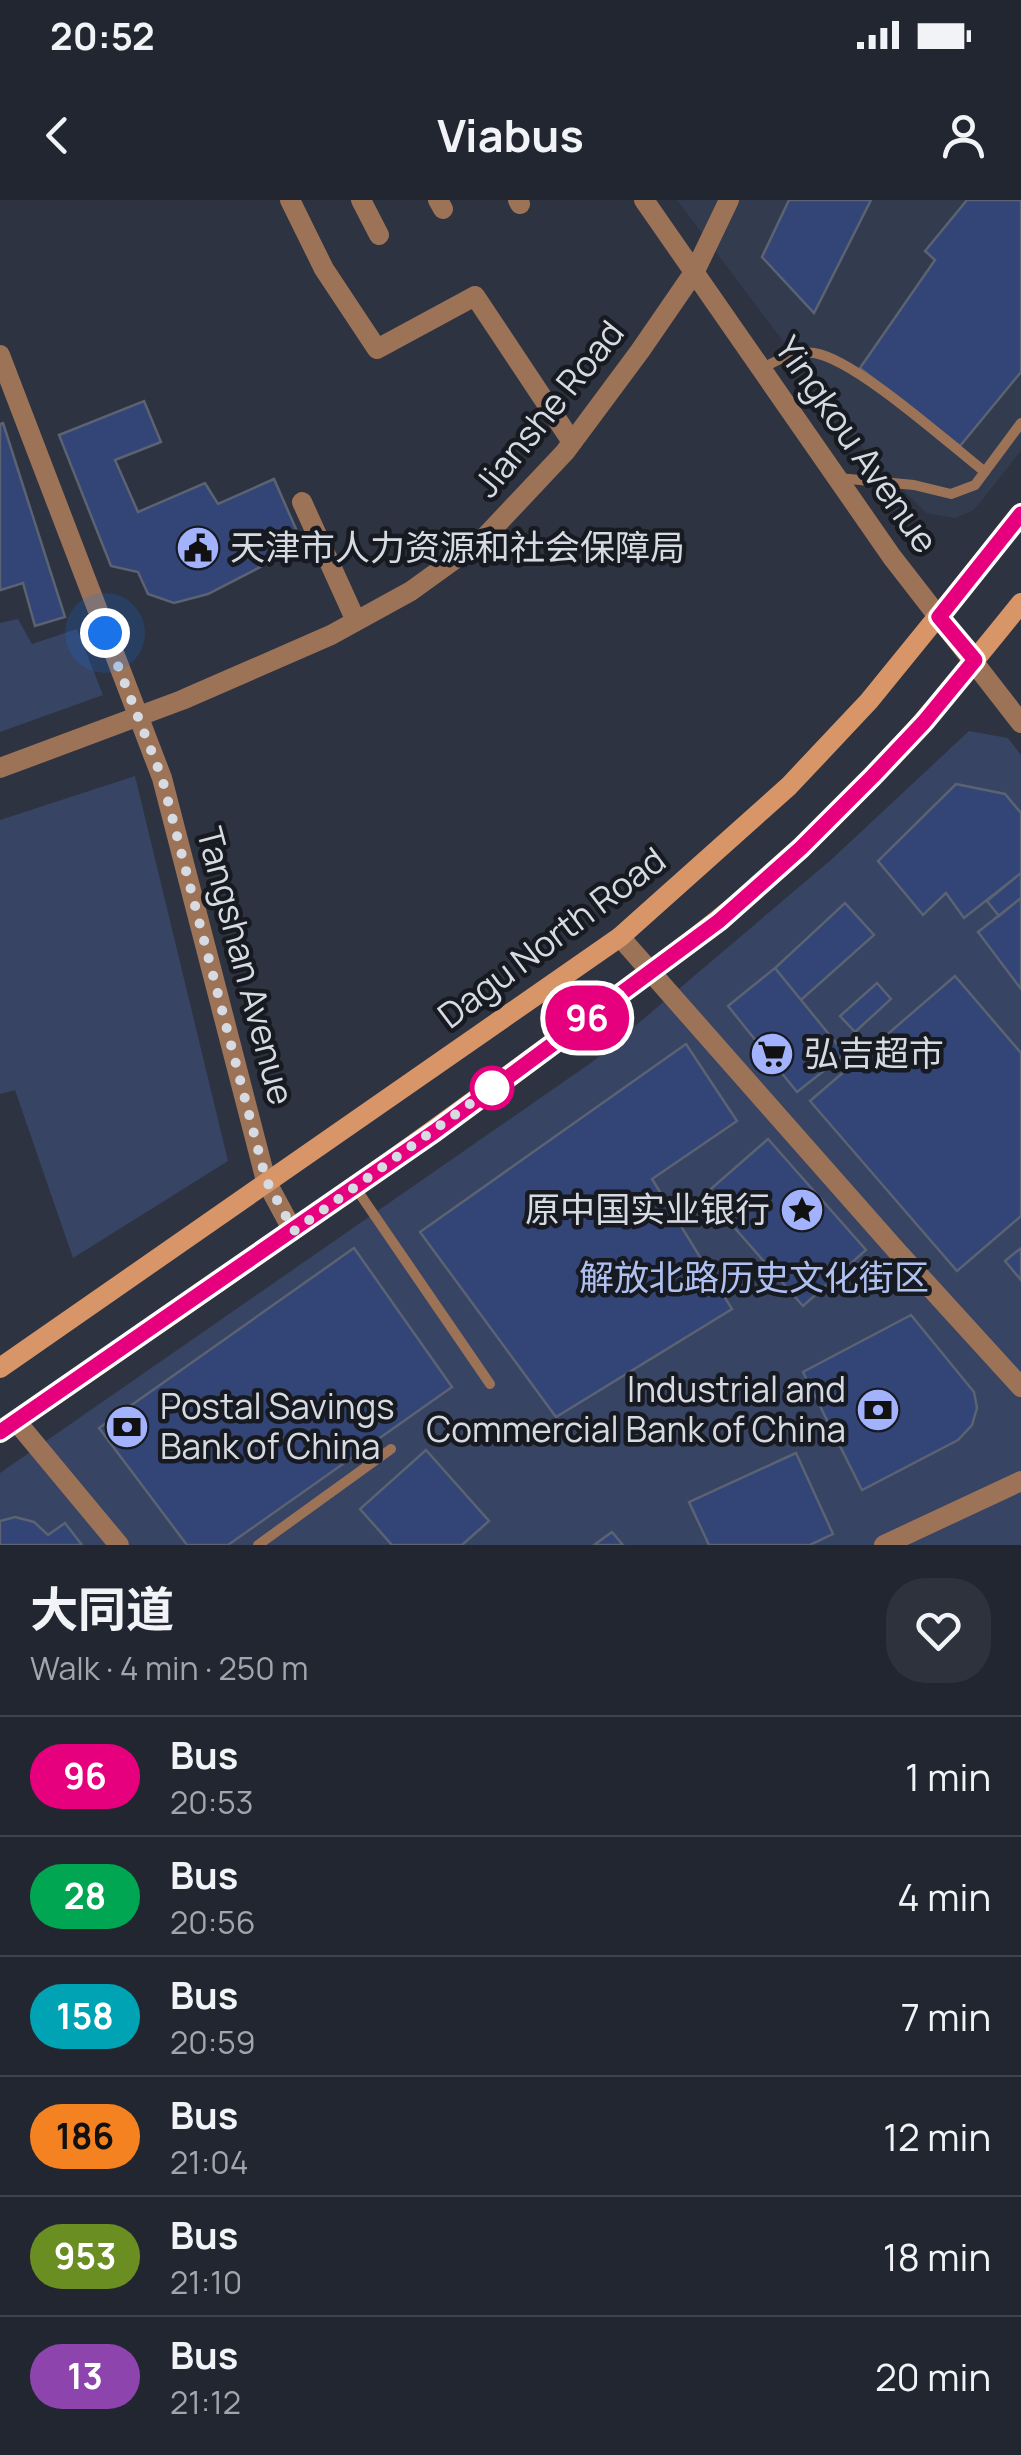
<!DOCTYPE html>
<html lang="en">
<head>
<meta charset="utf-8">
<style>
  body { margin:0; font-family:Manrope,"Noto Sans SC",sans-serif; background:#2e323c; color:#f1f3f6; height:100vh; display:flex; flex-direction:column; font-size:38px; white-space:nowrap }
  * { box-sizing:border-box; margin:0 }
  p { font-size:32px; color:#a2a5ab }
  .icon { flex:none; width:55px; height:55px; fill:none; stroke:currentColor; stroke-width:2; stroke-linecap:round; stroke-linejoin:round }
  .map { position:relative; height:1345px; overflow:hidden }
  .sheet { display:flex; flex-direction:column; background:#222630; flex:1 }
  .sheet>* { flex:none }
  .badge { padding:0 20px; border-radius:32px; font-size:35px; line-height:65px }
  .you { position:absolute; width:50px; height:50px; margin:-25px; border:8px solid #fff; border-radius:50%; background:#1a73e8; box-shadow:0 0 0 15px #1a73e833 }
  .map>.badge { position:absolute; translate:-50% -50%; box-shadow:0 0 0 5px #fff }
  .round { display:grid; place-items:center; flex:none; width:105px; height:105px; border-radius:40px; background:#2e323c }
  .summary { display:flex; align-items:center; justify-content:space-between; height:170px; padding:0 30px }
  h1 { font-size:48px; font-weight:700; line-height:75px }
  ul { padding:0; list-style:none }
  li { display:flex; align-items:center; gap:30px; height:120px; padding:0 30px; border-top:2px solid #3f434c }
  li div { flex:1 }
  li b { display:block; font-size:38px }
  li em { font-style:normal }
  li .badge { min-width:110px; font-weight:700; text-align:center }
  .status { display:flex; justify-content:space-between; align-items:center; height:70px; padding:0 50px; background:#222630; direction:ltr }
  .status svg { height:28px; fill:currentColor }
  header { display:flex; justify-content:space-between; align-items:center; height:130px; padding:0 30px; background:#222630; font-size:45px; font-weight:700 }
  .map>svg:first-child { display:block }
</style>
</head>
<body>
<div class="status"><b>20:52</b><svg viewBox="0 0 49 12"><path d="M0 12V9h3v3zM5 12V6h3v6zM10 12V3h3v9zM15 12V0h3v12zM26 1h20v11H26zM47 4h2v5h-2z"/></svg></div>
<header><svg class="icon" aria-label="back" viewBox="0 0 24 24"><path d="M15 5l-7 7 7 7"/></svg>Viabus<svg class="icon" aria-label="person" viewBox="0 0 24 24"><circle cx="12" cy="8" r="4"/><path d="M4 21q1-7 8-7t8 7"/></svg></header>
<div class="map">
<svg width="1021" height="1345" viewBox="0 0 1021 1345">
  <rect width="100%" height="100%" fill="#2d3340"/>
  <path fill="#333b4e" d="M677,0H1021V251L974,310L955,318L926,313L872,260Z"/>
  <path fill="#374464" d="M18,419L32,444L77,429L103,495L0,532V423Z
    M969,531L1008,538L1021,555V1345H0V1273L595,860L832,659Z
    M135,576L228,961L73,1058L15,890L0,894V620Z"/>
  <path fill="#324576" stroke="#5b6271" stroke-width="2.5" d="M789,0H871L814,113L762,57Z
    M967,0H1021V172L960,246L860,168L935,60L925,51Z
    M144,201L161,242L115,260L138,312L205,283L218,304L274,279L303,345L208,394L174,403L148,394L138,372L111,366L59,235Z
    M3,223L65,417L35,426L23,383L1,390L0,387V224Z
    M956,584L1005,594L1021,613V673L964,718L946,693L923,715L878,661Z
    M1021,673V698L999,716L987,701Z
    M1021,698V789L978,732Z
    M845,703L874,735L801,800L775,768Z
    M775,768L845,854L797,892L728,806Z
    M955,776L1021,853V1016L957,1071L810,901Z
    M877,783L891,799L855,832L840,816Z
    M686,844L737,921L652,979L732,1109L556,1217L420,1032Z
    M768,939L866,1050L803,1106L705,994Z
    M354,1048L452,1187L228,1345H187L99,1228Z
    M1021,1048V1080L1005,1061Z
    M911,1115L974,1192L977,1208L972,1225L958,1240L862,1290L803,1172Z
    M426,1250L489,1321L462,1345H392L360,1309Z
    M796,1253L833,1334L810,1345H709L689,1302Z
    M15,1317L34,1322L48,1335L65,1323L82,1345H0V1321Z
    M612,1332L623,1345H594Z"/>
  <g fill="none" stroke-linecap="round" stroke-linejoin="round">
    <path stroke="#9c7357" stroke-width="10" d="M763,168C777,160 796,150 814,153C855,159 948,243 985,272
      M838,278L914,285L951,294L975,285L1021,223
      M355,987L490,1184
      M258,1345L391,1249"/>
    <path stroke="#9c7357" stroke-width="20" d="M290,0L324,69L377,149L475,96L572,242
      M361,0L379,35
      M438,0L443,9
      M518,0L520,4
      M0,155L162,578L266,981L293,1031
      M302,302L356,421
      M620,737L896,1050L1021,1187"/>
    <path stroke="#9c7357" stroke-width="20" d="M644,0L892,357L1021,523
      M0,568L182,500L331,435L411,391L483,339L565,252L640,151L695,71L729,0
      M16,1221L119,1345
      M884,1345L1021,1281"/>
    <path stroke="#d79568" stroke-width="20" d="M0,1168L620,737L789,586L869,501L1021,314
      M0,1232C177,1112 353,990 525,863C619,794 714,729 799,650C881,574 952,489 1021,403"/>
  </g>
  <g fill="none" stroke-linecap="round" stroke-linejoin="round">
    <g stroke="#fff" stroke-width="22">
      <path id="line" d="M0,1232L434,932L719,721L801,648L873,576L924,522L975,460L939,417L1021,314"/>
    </g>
    <use href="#line" stroke="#e6007e" stroke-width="15"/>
    <path stroke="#d6dae2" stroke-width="10" stroke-dasharray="0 18" d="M105,433L162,578L266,980L294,1031L492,888"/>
  </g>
  <defs>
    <g id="civic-disc" transform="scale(2.25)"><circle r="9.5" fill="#a3b2fd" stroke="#181a21"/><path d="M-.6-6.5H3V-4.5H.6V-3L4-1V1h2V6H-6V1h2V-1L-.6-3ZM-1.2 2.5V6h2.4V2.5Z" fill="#111"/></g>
    <g id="supermarket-disc" transform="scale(2.25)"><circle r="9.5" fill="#a3b2fd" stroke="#181a21"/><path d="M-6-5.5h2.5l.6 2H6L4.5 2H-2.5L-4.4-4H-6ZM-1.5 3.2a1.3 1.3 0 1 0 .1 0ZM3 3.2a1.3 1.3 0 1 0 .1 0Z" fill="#111"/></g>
    <g id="sight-disc" transform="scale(2.25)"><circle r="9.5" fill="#a3b2fd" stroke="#181a21"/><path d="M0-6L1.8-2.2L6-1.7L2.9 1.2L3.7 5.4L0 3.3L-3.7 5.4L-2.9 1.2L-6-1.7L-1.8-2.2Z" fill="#111"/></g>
    <g id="bank-disc" transform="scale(2.25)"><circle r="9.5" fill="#a3b2fd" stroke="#181a21"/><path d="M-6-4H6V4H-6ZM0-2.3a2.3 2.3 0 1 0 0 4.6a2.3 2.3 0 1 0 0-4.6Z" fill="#111"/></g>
  </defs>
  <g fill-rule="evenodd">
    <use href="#civic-disc" x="198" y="348"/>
    <use href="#supermarket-disc" x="772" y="854"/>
    <use href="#sight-disc" x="802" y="1010"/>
    <use href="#bank-disc" x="878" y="1210"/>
    <use href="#bank-disc" x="127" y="1227"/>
  </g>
  <circle fill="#fff" stroke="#e6007e" stroke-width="5" cx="492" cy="888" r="20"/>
  <g text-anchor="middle" stroke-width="9" stroke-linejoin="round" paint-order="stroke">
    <g font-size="35" fill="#d6dae2" stroke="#181a21">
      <text transform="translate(549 209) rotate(-51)" y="12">Jianshe Road</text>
      <text transform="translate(856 245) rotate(55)" y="12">Yingkou Avenue</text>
      <text transform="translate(552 738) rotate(-37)" y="12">Dagu North Road</text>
      <text transform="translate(245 766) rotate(75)" y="12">Tangshan Avenue</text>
    </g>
    <g font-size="35" fill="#d6dae2" stroke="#181a21" text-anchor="start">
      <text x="230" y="360">天津市人力资源和社会保障局</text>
      <text x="804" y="866">弘吉超市</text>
      <text x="770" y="1022" text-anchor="end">原中国实业银行</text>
      <text x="846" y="1202" text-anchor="end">Industrial and<tspan x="846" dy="40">Commercial Bank of China</tspan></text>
      <text x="160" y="1219">Postal Savings<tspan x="160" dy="40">Bank of China</tspan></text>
    </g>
    <g font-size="35" fill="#aec1f0" stroke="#181a21">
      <text x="754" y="1090">解放北路历史文化街区</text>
    </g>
  </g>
</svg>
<div class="you" style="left:105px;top:433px"></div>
<b class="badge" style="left:587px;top:818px;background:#e6007e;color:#fff">96</b>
</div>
<section class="sheet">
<div class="summary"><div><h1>大同道</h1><p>Walk · 4 min · 250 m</p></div><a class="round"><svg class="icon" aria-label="heart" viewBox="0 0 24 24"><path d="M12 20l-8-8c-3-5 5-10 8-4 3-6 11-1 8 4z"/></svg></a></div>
<ul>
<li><span class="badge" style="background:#e6007e;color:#fff">96</span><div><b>Bus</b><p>20:53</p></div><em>1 min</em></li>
<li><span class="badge" style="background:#00a651;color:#fff">28</span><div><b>Bus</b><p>20:56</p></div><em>4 min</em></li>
<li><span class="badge" style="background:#00a3b4;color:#fff">158</span><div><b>Bus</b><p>20:59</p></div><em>7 min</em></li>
<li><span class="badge" style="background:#f58220;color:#111">186</span><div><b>Bus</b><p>21:04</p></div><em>12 min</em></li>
<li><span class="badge" style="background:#6b8e23;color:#fff">953</span><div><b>Bus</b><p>21:10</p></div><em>18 min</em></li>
<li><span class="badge" style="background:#8e44ad;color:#fff">13</span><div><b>Bus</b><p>21:12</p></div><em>20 min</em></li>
</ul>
</section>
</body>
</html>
